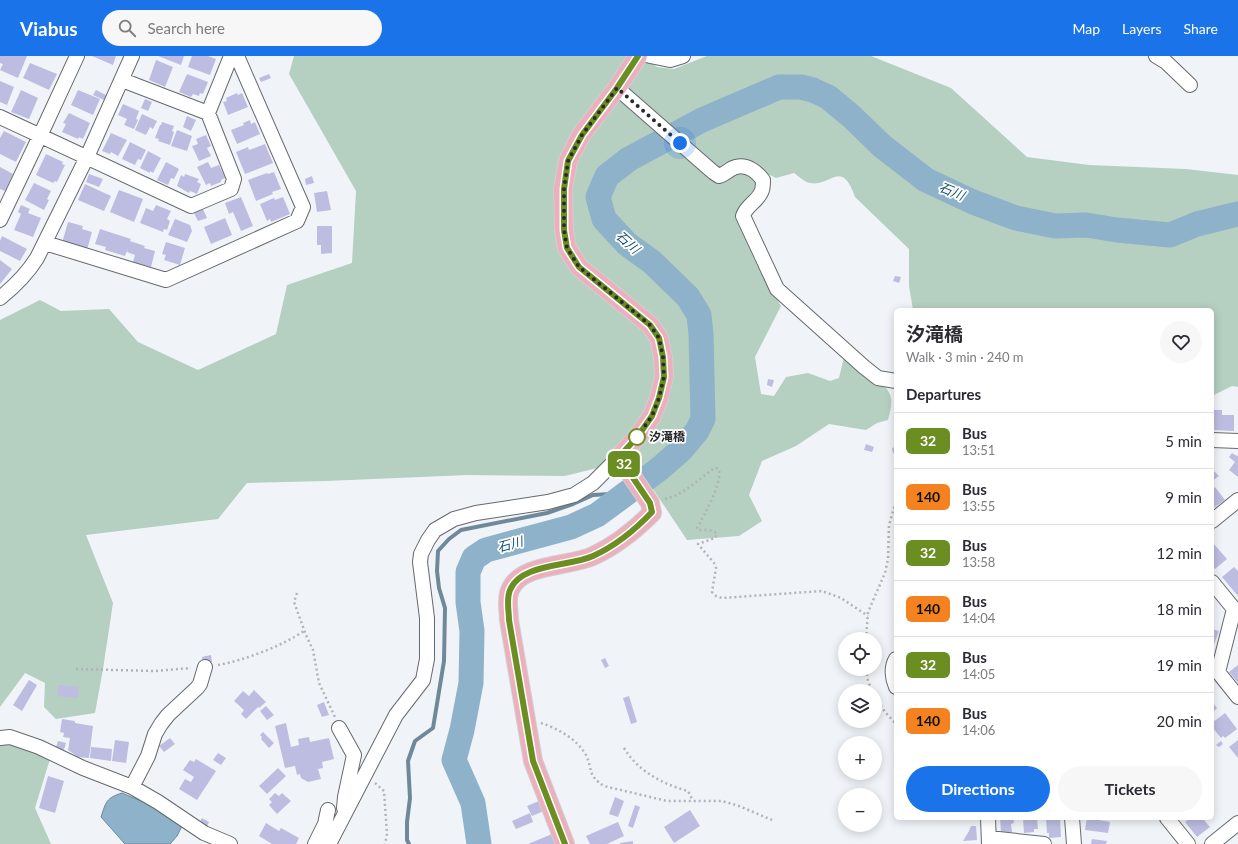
<!DOCTYPE html>
<html lang="en">
<head>
<meta charset="utf-8">
<style>
  body { margin:0; font-family:Lato,"Noto Sans JP",sans-serif; background:#f7f7f7; color:#2b2b33; height:100vh; display:flex; flex-direction:column; font-size:15px; white-space:nowrap }
  * { box-sizing:border-box; margin:0 }
  p { font-size:13px; color:#7c7c81 }
  .icon { flex:none; width:22px; height:22px; fill:none; stroke:currentColor; stroke-width:2; stroke-linecap:round; stroke-linejoin:round }
  .map { position:relative; flex:1; overflow:hidden }
  .sheet { position:absolute; left:894px; top:252px; width:320px; height:512px; display:flex; flex-direction:column; background:#fff; border-radius:6px; box-shadow:0 2px 10px #0003 }
  .sheet>* { flex:none }
  .badge { padding:0 8px; border-radius:6px; font-size:14px; line-height:26px }
  .controls { position:absolute; left:838px; top:576px; display:grid; gap:8px }
  .controls a { display:grid; place-items:center; width:44px; height:44px; border-radius:50%; background:#fff; box-shadow:0 2px 10px #0003; font-size:20px }
  .you { position:absolute; width:20px; height:20px; margin:-10px; border:3px solid #fff; border-radius:50%; background:#1a73e8; box-shadow:0 0 0 6px #1a73e833 }
  .map>.badge { position:absolute; translate:-50% -50%; box-shadow:0 0 0 2px #fff }
  h2 { padding:0 12px; font-size:15px; line-height:36px }
  .round { display:grid; place-items:center; flex:none; width:42px; height:42px; border-radius:21px; background:#f7f7f7 }
  .headline { display:flex; align-items:center; justify-content:space-between; height:68px; padding:0 12px }
  h1 { font-size:19px; font-weight:700; line-height:30px }
  .cta { display:flex; gap:8px; margin-top:auto; padding:8px 12px }
  .cta a { flex:1; height:46px; border-radius:24px; background:#1a73e8; color:#fff; font-size:16px; font-weight:700; line-height:46px; text-align:center }
  .cta a+a { background:#f7f7f7; color:#2b2b33 }
  ul { padding:0; list-style:none }
  li { display:flex; align-items:center; gap:12px; height:56px; padding:0 12px; border-top:1px solid #e1e1e2 }
  li div { flex:1 }
  li b { display:block; font-size:15px }
  li em { font-style:normal }
  li .badge { min-width:44px; font-weight:700; text-align:center }
  header { display:flex; align-items:center; gap:24px; box-sizing:border-box; height:56px; padding:0 20px; background:#1a73e8; color:#fff }
  header strong { font-size:19px }
  nav { display:flex; gap:22px; margin-inline-start:auto; font-size:14px }
  .search { width:280px; height:36px; background:#f7f7f7; display:flex; align-items:center; gap:10px; box-sizing:border-box; padding:0 14px; border-radius:22px; color:#7c7c81; font-size:15px }
  .map>svg:first-child { display:block }
</style>
</head>
<body>
<header>
<strong>Viabus</strong>
<div class="search"><svg class="icon" aria-label="search" viewBox="0 0 24 24"><circle cx="10" cy="10" r="6"/><path d="M15 15l6 6"/></svg>Search here</div>
<nav><a>Map</a><a>Layers</a><a>Share</a></nav>
</header>
<div class="map">
<svg width="1238" height="788" viewBox="0 0 1238 788">
  <rect width="100%" height="100%" fill="#f0f4f8"/>
  <path fill="#b5cfc1" d="M294,0H641L657,11L674,13L707,0H871L951,32L1027,101L1089,109L1186,113L1238,119V331L1232,330L1212,340V254H913L909,230V193L855,141C841,102 832,131 810,127C805,126 798,120 794,117L776,122L766,117L747,142L735,162L757,209L781,250L755,301L761,338L774,340L786,321L808,317L830,325L839,322L844,301C858,310 888,325 891,342C892,350 890,356 888,364L877,367L866,374L829,368L796,390L762,405L749,439L762,465L739,480L687,484L633,403L565,420L468,419L326,425L247,427L218,463L86,479L113,547L103,613L95,657L56,663L44,651L45,627L25,617L0,651V264L40,244L61,255L109,253L138,286L198,314L276,278L287,229L352,207L356,135L289,18Z
    M0,686H12L50,703L35,752L51,788H0Z"/>
  <path fill="#8eb2c9" stroke="#6f899a" d="M122,737L153,750L183,768L177,780L170,788H125L101,761C106,746 106,742 122,737Z"/>
  <g fill="none" stroke-linecap="round" stroke-linejoin="round">
    <path stroke="#6f899a" stroke-width="4" d="M409,788L407,784V766L410,742L408,705L415,685L433,672L444,605L445,552L439,532L437,515L438,495L449,483L461,474L547,457L573,448L593,439L627,437"/>
    <path stroke="#8eb2c9" stroke-width="25" d="M479,788L473,747L454,704L462,674L471,627L472,575L468,546V516L474,502L486,494L571,471L597,459L658,414L681,394L697,375L703,363L701,278L699,259L688,241L652,206L627,188L604,163L598,141L607,120L629,103L702,64L779,31H801L813,34L828,41L851,60L882,90L926,124L973,146L1016,162L1055,170L1086,169L1117,174L1170,179L1197,168L1238,158"/>
  </g>
  <path fill="#bdbde1" d="M0,0H27L18,22L0,14L3,8L0,7Z
    M92,0H116L113,9Z
    M158,0H184L181,9Z
    M192,0H208L216,3L210,19L188,11Z
    M156,4L173,11L165,31L149,24Z
    M30,7L57,18L49,34L23,22Z
    M187,18L208,26L203,38L200,37L199,40L193,38L191,41L179,36Z
    M269,18L271,22L261,26L259,22Z
    M0,25L14,31L7,49L0,46Z
    M21,34L38,42L29,63L11,56Z
    M78,34L100,43L93,59L71,49Z
    M96,34L106,39L104,44L93,39Z
    M237,37L238,39L242,37L248,51L228,59L223,46L227,45L226,42Z
    M145,43L152,46L148,55L141,52Z
    M123,48L139,55L136,63L138,64L134,73L124,69L127,63L118,59Z
    M69,57L90,67L83,83L79,81L78,83L62,76L66,68L63,67Z
    M142,58L157,65L153,73L150,71L146,79L135,74Z
    M187,60L196,64L191,75L183,71Z
    M250,64L251,68L255,66L260,78L237,88L231,74L244,69L243,67Z
    M162,66L174,70L172,75L174,76L170,89L158,85L159,83L155,82L160,69H161Z
    M177,74L192,80L187,95L171,90Z
    M4,75L26,86L16,106L0,98V82Z
    M111,77L127,84L118,100L111,96L110,98L102,95Z
    M206,79L211,90L207,92L211,100L199,105L192,90L198,88L196,83Z
    M130,86L146,94L141,104L138,103L135,109L122,103Z
    M265,88L273,107L245,118L236,96L248,91L249,94Z
    M148,95L161,102L153,117L150,115V117L140,112Z
    M46,98L63,106L62,108L65,109L57,126L55,125L53,127L36,119Z
    M166,106L179,113L174,123L171,122L168,129L157,124Z
    M208,106L211,112L219,109L225,122L221,124V126L211,130L210,127L206,129L197,111Z
    M0,111L13,118L5,135L0,133Z
    M274,116L281,133L272,136L273,138L256,145L248,124L267,117L268,118Z
    M89,118L103,123L99,131L86,126Z
    M185,118L199,123L197,126L201,128L197,138L190,135L189,137L177,130L181,119L184,121Z
    M312,120L314,127L306,129L305,123Z
    M34,127L51,135L47,143L49,144L44,154L25,144Z
    M85,128L111,140L104,155L78,144Z
    M119,134L143,143L134,166L110,156Z
    M327,135L331,154L317,156L314,137Z
    M241,141L253,170L241,175L233,156L229,158L225,147Z
    M283,141L290,158L271,166L270,163L267,165L260,148L274,142L275,144Z
    M21,149L30,153L28,157L41,162L33,181L14,174L21,158L18,156Z
    M156,149L171,155L167,163L170,165L167,174L164,173L163,176L140,167L146,152L153,155Z
    M202,151L207,162L198,165L193,155Z
    M225,162L232,179L211,188L204,171Z
    M175,163L190,169L192,175L187,186L168,179Z
    M68,166L83,170L82,173L92,176L87,194L62,187Z
    M317,170H332V197L321,198V189H317Z
    M100,173L131,183L130,185L145,190L144,192L155,195L151,211L133,206L135,199L127,196L128,192L125,200L105,194L106,191L95,188Z
    M2,180L27,193L20,205L0,195V185Z
    M166,186L185,192L180,209L164,204L166,199L162,198Z
    M0,204L12,213L0,228Z
    M895,220L901,221L899,227L893,225Z
    M768,323L774,324L772,331L767,329Z
    M1212,354H1222V359H1234V375L1212,374Z
    M866,388L874,391L872,396L864,394Z
    M896,391V397H893L892,392Z
    M1232,397L1237,400L1238,399V421L1229,414L1235,406L1229,401Z
    M1213,414L1219,420L1212,425V415Z
    M1215,431L1225,444L1212,453V434Z
    M1212,486L1227,503L1215,513L1212,510Z
    M1234,511L1238,515V540L1222,521Z
    M1212,573L1219,575L1212,594Z
    M211,599L212,606L203,608L202,601Z
    M605,602L609,610L605,612L601,604Z
    M1238,609V627L1229,616Z
    M29,624L37,629L22,655L13,649Z
    M58,629L79,631L78,642L57,640Z
    M254,634L266,646L259,652L258,651L246,663L241,658L244,654L234,645L243,635L249,640Z
    M629,640L637,666L631,668L623,642Z
    M324,646L329,659L322,661L317,649Z
    M1212,646L1217,652L1212,657Z
    M266,650L274,659L267,664L260,655Z
    M1225,657L1237,673L1225,682L1223,680L1221,682L1212,671V667Z
    M62,663L75,665V667L93,670L89,702L78,701L68,694L70,682L63,681L64,677L60,676Z
    M286,667L291,691L299,689L298,683L309,681L310,686L329,682L334,703L322,706L323,712L318,713L321,723L308,726L301,722L300,718L297,719L295,710L285,712L275,670Z
    M263,676L274,687L269,692L261,683L262,681L260,679Z
    M170,682L175,688L164,696L159,690Z
    M115,684L129,686L126,707L112,705Z
    M1238,684V702L1229,691Z
    M58,685L66,687L64,694L56,691Z
    M1221,685L1223,688L1219,691L1216,689Z
    M91,691L112,693L111,705L90,702Z
    M218,697L226,702L221,709L213,704Z
    M196,703L216,715L197,744L179,733L185,723L191,726L194,721L183,714L190,704L194,706Z
    M278,712L286,720L267,738L259,730Z
    M48,720L64,725L55,757L39,752Z
    M275,737L279,740L282,737L291,745L277,758L269,749L272,746L269,743Z
    M615,741L624,745L618,761L609,758Z
    M539,745L544,755L532,760L527,750Z
    M635,749L640,751L633,772L628,770Z
    M690,754L700,770L674,787L664,771Z
    M530,757L533,766L516,773L512,765Z
    M202,762L209,766L207,770L200,766Z
    M1000,762H1013L1014,767L1011,768L1012,776H1001Z
    M1023,762H1037L1038,773H1034V776L1024,777Z
    M1046,762H1060L1061,781L1049,782V777H1047Z
    M1087,762L1110,766L1108,777L1085,774Z
    M1190,762H1202L1210,771L1197,781L1185,766Z
    M618,766L624,780L607,788H590L586,780Z
    M266,767L279,775L281,772L299,782L296,788H272L259,780Z
    M971,770H976L977,784L963,785L969,775Z
    M552,778L556,788H528Z
    M1092,783L1107,785L1106,788H1091Z
    M633,785V788H620V787Z"/>
  <g fill="none" stroke-linecap="round" stroke-linejoin="round">
    <g stroke="#66696c" stroke-width="16">
      <path id="minor" d="M650,0L670,4L683,0
        M1156,0L1166,6L1190,29
        M122,24L208,57
        M617,32L713,116L719,120C726,118 730,112 736,111C747,108 757,116 763,124C763,127 763,131 762,134C759,145 746,149 743,160L777,233L864,311L878,322L896,325
        M0,61L191,150L231,133L234,123L208,57L231,0
        M0,164L40,80L77,0
        M45,187L166,224L297,165L303,151L237,0
        M0,242C15,230 27,218 37,202L87,101L132,0
        M1212,384L1238,385
        M1212,465L1238,444
        M1212,526L1234,553L1218,616L1238,641
        M896,603C891,611 892,622 896,631
        M339,672L354,699L345,741L344,752
        M0,682L10,681L39,691L83,712L132,731L158,746L204,777L230,788
        M132,731L148,700L155,678L161,668L168,659L197,632L200,628L205,611
        M988,762L989,788
        M1072,762L1074,788
        M1167,762L1188,788
        M989,782L1044,788
        M315,788L325,768L328,754
        M329,788L396,659L423,624L427,603V562L420,506L421,498L428,484L435,474L454,463L476,457L548,446L574,439L593,427L619,401
        M1212,788L1238,767"/>
    </g>
    <g stroke="#d0d0d0" stroke-width="20">
      <path id="major" d="M565,788L533,705L509,564C509,555 506,543 510,534C521,507 569,511 593,500C615,490 635,474 652,457L650,447L619,401L638,380L652,360L659,342L664,321L663,301L659,282L650,269L579,211L567,192L564,174L563,133L568,105L581,79L617,32L638,0"/>
    </g>
    <path stroke="#b0b4b7" stroke-width="2.5" stroke-dasharray="2 3" stroke-linecap="butt" d="M665,443C683,439 698,424 713,413L716,412L719,414C722,427 704,460 697,472L699,474C705,474 713,473 717,478L715,482L698,488L714,507L716,512L712,536L716,540L722,542L822,535L841,542L868,560
      M297,537L294,546L306,579L313,594L319,627L335,661
      M866,583L868,556L885,517L888,503L889,469L896,445
      M218,609C245,604 282,590 304,575
      M76,613L155,615L191,612
      M867,613V622L872,635
      M875,641L885,656L896,668
      M541,667C557,672 577,683 586,699C593,714 587,719 604,730L667,745H722L739,750L772,764
      M624,692C638,715 662,728 688,735L693,745
      M375,727L384,735L387,778L385,788"/>
    <use href="#minor" stroke="#fff" stroke-width="14"/>
    <use href="#major" stroke="#ecafbe" stroke-width="18"/>
  </g>
  <g fill="none" stroke-linecap="round" stroke-linejoin="round">
    <g stroke="#fff" stroke-width="9">
      <path id="line" d="M565,788L533,705L509,564C509,555 506,543 510,534C521,507 569,511 593,500C615,490 635,474 652,456L650,447L619,401L638,380L652,360L659,342L664,321L663,301L659,282L650,269L579,211L567,192L564,174V133L568,105L582,79L617,32L638,0"/>
    </g>
    <use href="#line" stroke="#6b8e23" stroke-width="6"/>
    <path stroke="#282a2b" stroke-width="4" stroke-dasharray="0 7.2" d="M637,381L652,360L659,342L664,321L663,301L659,282L650,269L579,211L567,192L564,174V133L568,105L582,79L617,32L680,87"/>
  </g>
  <circle fill="#fff" stroke="#6b8e23" stroke-width="2" cx="637" cy="381" r="8"/>
  <g text-anchor="middle" stroke-width="3.5" stroke-linejoin="round" paint-order="stroke">
    <g font-size="12" font-weight="bold" fill="#282a2b" stroke="#fff" text-anchor="start">
      <text x="649" y="385">汐滝橋</text>
    </g>
    <g font-size="13" font-style="italic" fill="#125171" stroke="#fff">
      <text transform="translate(952 135) rotate(23)" y="5">石川</text>
      <text transform="translate(628 186) rotate(42)" y="5">石川</text>
      <text transform="translate(510 488) rotate(-15)" y="5">石川</text>
    </g>
  </g>
</svg>
<div class="controls">
<a><svg class="icon" aria-label="locate" viewBox="0 0 24 24"><circle cx="12" cy="12" r="6"/><path d="M12 2v4M12 18v4M2 12h4M18 12h4"/></svg></a>
<a><svg class="icon" aria-label="layers" viewBox="0 0 24 24"><path d="M12 4l9 5-9 5-9-5zM3 14l9 5 9-5"/></svg></a>
<a>+</a>
<a>−</a>
</div>
<div class="you" style="left:680px;top:87px"></div>
<b class="badge" style="left:624px;top:408px;background:#6b8e23;color:#fff">32</b>
<section class="sheet">
<div class="headline"><div><h1>汐滝橋</h1><p>Walk · 3 min · 240 m</p></div><a class="round"><svg class="icon" aria-label="heart" viewBox="0 0 24 24"><path d="M12 20l-8-8c-3-5 5-10 8-4 3-6 11-1 8 4z"/></svg></a></div>
<h2>Departures</h2>
<ul>
<li><span class="badge" style="background:#6b8e23;color:#fff">32</span><div><b>Bus</b><p>13:51</p></div><em>5 min</em></li>
<li><span class="badge" style="background:#f58220;color:#111">140</span><div><b>Bus</b><p>13:55</p></div><em>9 min</em></li>
<li><span class="badge" style="background:#6b8e23;color:#fff">32</span><div><b>Bus</b><p>13:58</p></div><em>12 min</em></li>
<li><span class="badge" style="background:#f58220;color:#111">140</span><div><b>Bus</b><p>14:04</p></div><em>18 min</em></li>
<li><span class="badge" style="background:#6b8e23;color:#fff">32</span><div><b>Bus</b><p>14:05</p></div><em>19 min</em></li>
<li><span class="badge" style="background:#f58220;color:#111">140</span><div><b>Bus</b><p>14:06</p></div><em>20 min</em></li>
</ul>
<div class="cta"><a>Directions</a><a>Tickets</a></div>
</section>
</div>
</body>
</html>
